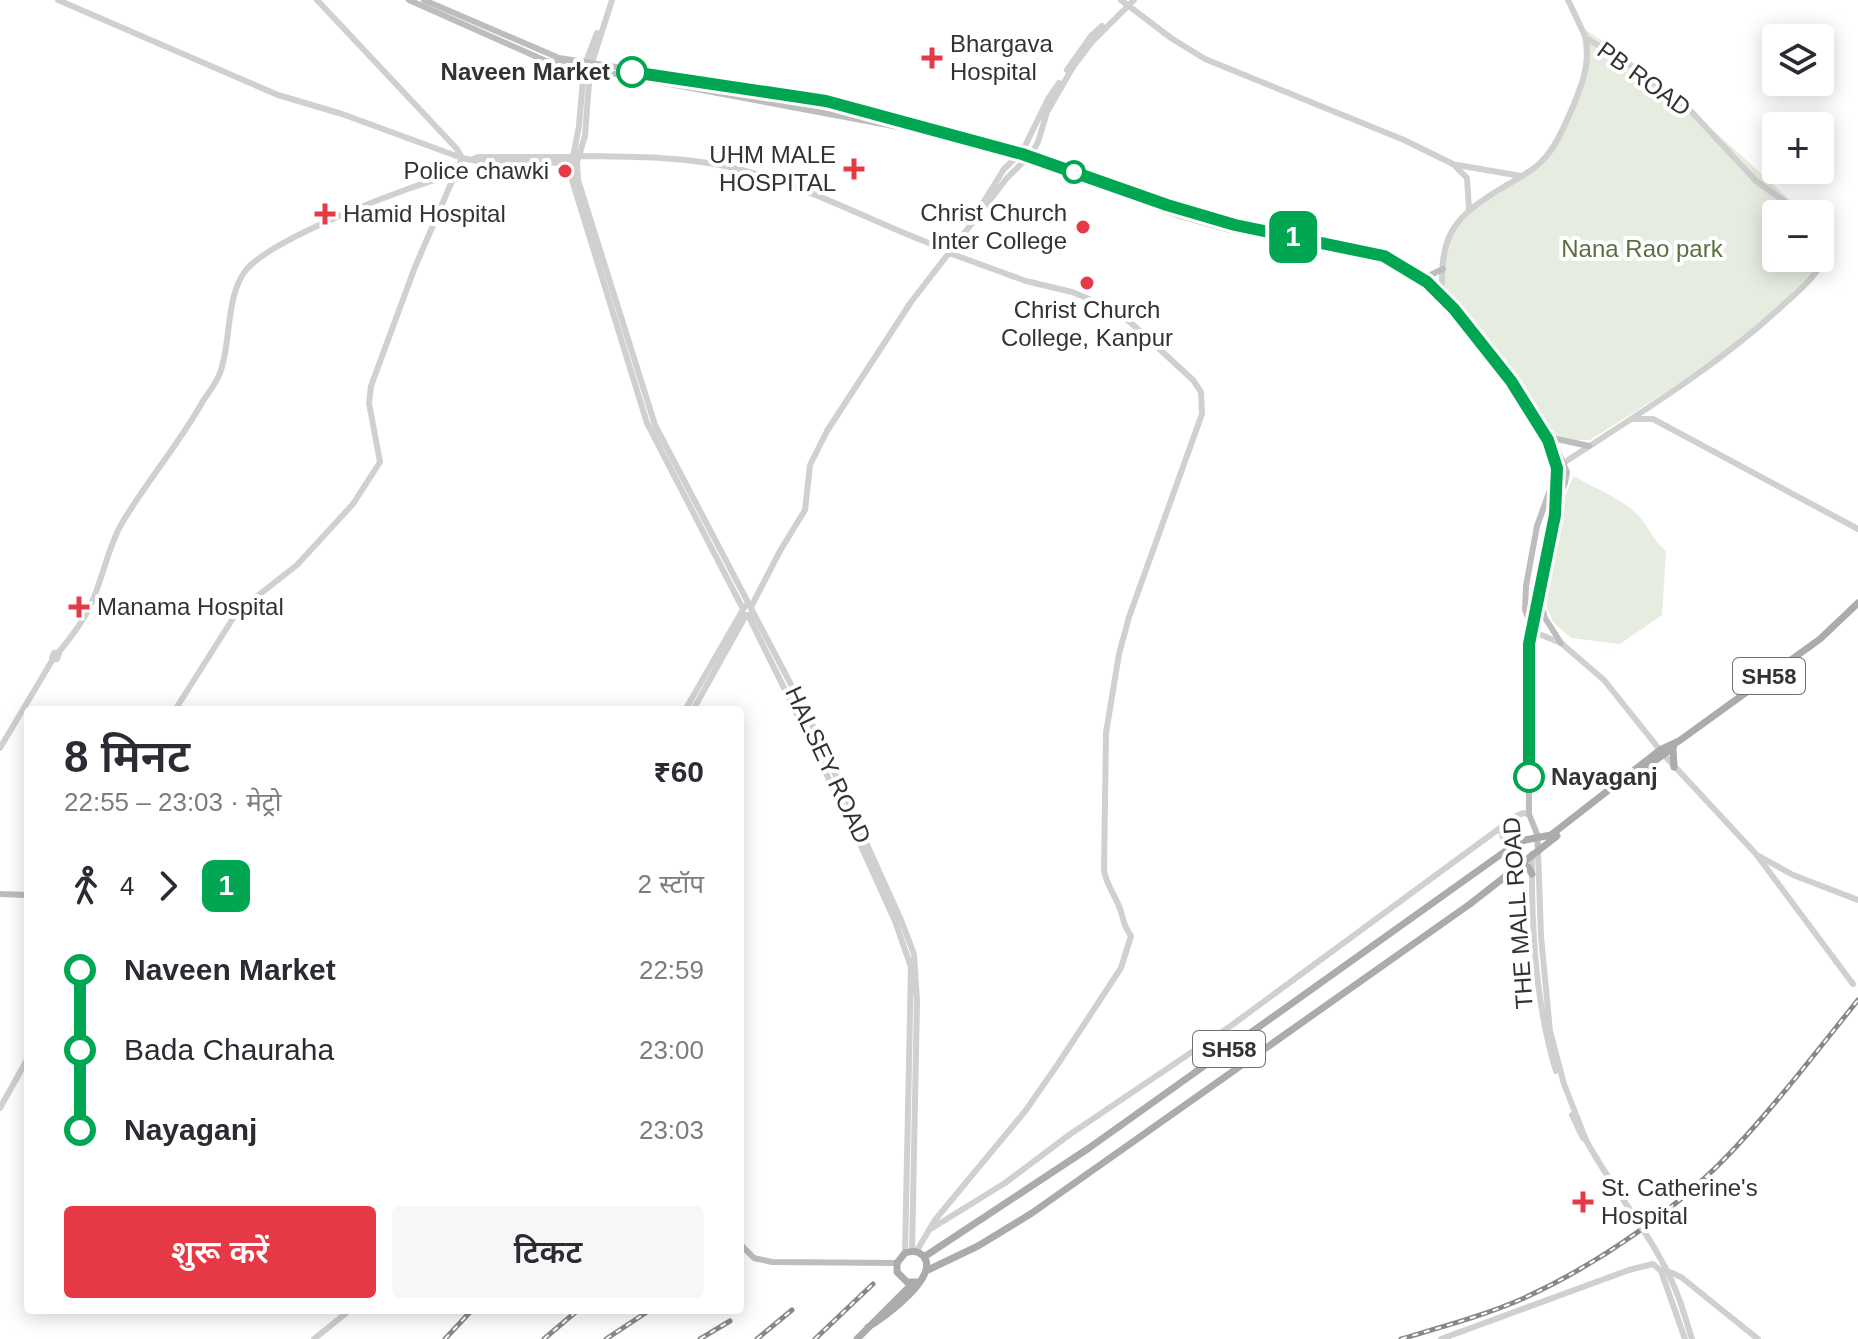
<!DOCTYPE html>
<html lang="hi">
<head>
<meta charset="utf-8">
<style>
  body { margin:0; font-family:Helvetica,"Noto Sans Devanagari",sans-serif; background:#f7f7f7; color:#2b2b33; height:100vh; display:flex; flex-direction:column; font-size:30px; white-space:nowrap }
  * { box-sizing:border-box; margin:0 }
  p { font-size:26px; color:#7c7c81 }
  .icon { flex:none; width:44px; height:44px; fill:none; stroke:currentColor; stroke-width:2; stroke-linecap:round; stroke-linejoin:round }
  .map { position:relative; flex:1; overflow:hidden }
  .drawer { position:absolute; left:24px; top:706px; width:720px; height:608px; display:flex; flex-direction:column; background:#fff; border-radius:8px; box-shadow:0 4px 20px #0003 }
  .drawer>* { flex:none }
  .badge { padding:0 16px; border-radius:12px; font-size:28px; line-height:52px }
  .buttons { position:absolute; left:1762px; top:24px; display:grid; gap:16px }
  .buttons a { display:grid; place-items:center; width:72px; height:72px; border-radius:8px; background:#fff; box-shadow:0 4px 20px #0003; font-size:40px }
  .map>.badge { position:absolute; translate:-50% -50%; box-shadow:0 0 0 4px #fff }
  .legs { display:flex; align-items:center; gap:12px; height:88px; padding:0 40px; font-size:26px }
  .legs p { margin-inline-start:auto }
  .overview { display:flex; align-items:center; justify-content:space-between; height:136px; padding:0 40px }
  h1 { font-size:44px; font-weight:600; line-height:60px }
  .cta { display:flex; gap:16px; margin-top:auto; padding:16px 40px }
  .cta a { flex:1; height:92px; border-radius:8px; background:#e63946; color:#fff; font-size:32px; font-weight:600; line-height:92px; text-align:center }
  .cta a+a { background:#f7f7f7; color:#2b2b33 }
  ul { padding:0 40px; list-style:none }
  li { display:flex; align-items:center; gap:28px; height:80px; font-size:30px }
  li i { display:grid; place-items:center; width:12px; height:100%; margin:0 10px; background:currentColor }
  li i::after { content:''; width:20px; height:20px; margin:-10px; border:6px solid; border-radius:50%; background:#fff }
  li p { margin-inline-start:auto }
  li:first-child i { background:linear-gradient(#0000 50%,currentColor 0) }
  li:last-child i { background:linear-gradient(currentColor 50%,#0000 0) }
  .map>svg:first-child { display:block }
</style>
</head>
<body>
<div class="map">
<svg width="1858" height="1339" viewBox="0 0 1858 1339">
  <rect width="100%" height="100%" fill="#fff"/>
  <path fill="#e6ecdf" d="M1580,26C1662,80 1733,148 1805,214H1776V258H1820V231L1826,254L1797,294L1740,345L1590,440H1569L1554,435L1445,293C1439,205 1477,214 1534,168C1551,154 1579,92 1583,70C1586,57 1581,39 1580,26Z
    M1574,476C1592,487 1620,498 1635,512C1648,524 1652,540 1666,551L1662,615L1620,644L1571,638L1553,622L1542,595L1556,515Z"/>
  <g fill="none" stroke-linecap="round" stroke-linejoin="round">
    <path stroke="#d0d0d0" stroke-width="6" d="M58,0L278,95L342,114L462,158
      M317,0L457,149L462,158
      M612,0L590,69L585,136L577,162L571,163L572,180L647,423L743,609
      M1121,0L1171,38L1205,59L1404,140L1453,164L1467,178L1469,209
      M1568,0L1586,38L1635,68L1687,107L1756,181L1802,214
      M1067,70L1091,36L1102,26
      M472,160L477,157H573L579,126L584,67L597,33
      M577,162L578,180L655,425L819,738L901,920L914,954L917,1001L912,1251
      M1457,165L1521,176
      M978,211L1004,169L1022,152L1048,99L1059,83
      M1442,294C1440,232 1454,217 1505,186C1517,179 1531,172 1541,162C1557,146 1565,124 1574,104C1583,82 1590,62 1586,38
      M1633,419H1653L1858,529
      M1565,462C1640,413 1716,367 1781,307C1796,293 1819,276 1824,255C1826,246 1824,238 1820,231
      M751,607L780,551L805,510L810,465L827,431L911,302L1007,178L1032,153L1038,142L1047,112L1073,67L1092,42L1134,0
      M748,615L852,826L895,921L911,967L905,1253
      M1527,629L1561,643L1604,680L1664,755L1756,854L1853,984
      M54,653L59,654L57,659L52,658Z
      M58,653C72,636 86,618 94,597C104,573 109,545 122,523C147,481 179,444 203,401C209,392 218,381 221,370C231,340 226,295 246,270C274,237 411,185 455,174
      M175,710L237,612L297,565L353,504L380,462L369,403L371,386L415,267L462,158L477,161L571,163L573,157L578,156C627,157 677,156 725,166C804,182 875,225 950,251
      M685,710L745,606
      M693,710L746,615
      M0,748L53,659
      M1500,828L1507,850
      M1538,851L1541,936L1550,1031L1564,1084L1586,1140
      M1532,854C1531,926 1535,1003 1556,1071
      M1759,856L1793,875L1858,900
      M0,1108L28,1058
      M1572,1115L1583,1138
      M929,1230L1005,1183L1069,1135L1232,1025L1515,817L1523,813L1529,814
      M916,1252L935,1220L1026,1110L1058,1064L1121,968L1131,936C1122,924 1124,918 1119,906C1114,894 1106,884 1104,870L1106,733L1119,654L1129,617L1202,414L1201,392L1193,380L1130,322L1099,303L1072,292L1026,281L949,253
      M1665,1270L1681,1277L1758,1339
      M1681,1304L1692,1339
      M314,1339L350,1310
      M1441,1339L1629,1270L1653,1264L1661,1271L1685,1339"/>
    <path stroke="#bdbdbd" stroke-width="6" d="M409,0L546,61L936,134L995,148L1177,215L1230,230L1349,251L1383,260L1402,270L1438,299
      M424,0L559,58L736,86L909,120L1032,154L1232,221L1386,254L1413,269L1441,294
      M1424,278L1443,269
      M1447,297L1519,386L1552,438L1567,472L1565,483L1548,522L1535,604L1528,618
      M1441,302C1472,336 1500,373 1526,412C1538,429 1551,446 1559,465L1537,526L1526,586L1525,610L1528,618L1529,814L1537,834L1538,850
      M1552,438L1589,446
      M1538,596L1545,618L1561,643
      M0,894L28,895
      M740,1244L754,1258L772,1262L897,1263"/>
    <path stroke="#ababab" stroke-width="7" d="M1673,748L1674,767
      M1633,776L1673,748L1675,743
      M1520,863L1528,867L1532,874
      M924,1257L1089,1148L1507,850L1525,840L1551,835L1660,750L1679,741L1820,639L1858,603
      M928,1270L978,1246L1032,1213L1470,904L1557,836
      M868,1327C883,1319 944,1274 922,1255C917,1250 911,1251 905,1253L897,1263V1272L907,1282H917
      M857,1339L912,1284"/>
    <g stroke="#888" stroke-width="5">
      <path id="rail" d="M445,1339L472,1310
        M544,1339L578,1310
        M606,1339L650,1310
        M700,1339L730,1321
        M757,1339L792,1310
        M815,1339L873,1284
        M1401,1339C1441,1327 1483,1316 1522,1299C1597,1265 1677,1210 1734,1149C1778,1102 1817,1051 1858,1000"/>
    </g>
    <use href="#rail" stroke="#fff" stroke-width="2" stroke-dasharray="6" stroke-linecap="butt"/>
    <path stroke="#d0d0d0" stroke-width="6" d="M1586,1140C1616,1196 1660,1243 1681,1304"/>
  </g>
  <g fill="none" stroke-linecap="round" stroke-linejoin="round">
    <g stroke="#fff" stroke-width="18">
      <path id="line-1" d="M632,72L826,101L1022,154L1167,205L1235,225L1384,256L1427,282L1454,309L1511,381L1548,440L1557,468L1555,515L1529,644V777"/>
    </g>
    <use href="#line-1" stroke="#00a651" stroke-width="12"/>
  </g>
  <g fill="#e63946" stroke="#fff" stroke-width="3">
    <path d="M928 46h8v8h8v8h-8v8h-8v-8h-8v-8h8z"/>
    <path d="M850 157h8v8h8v8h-8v8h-8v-8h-8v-8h8z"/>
    <circle cx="565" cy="171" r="8"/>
    <path d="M321 202h8v8h8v8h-8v8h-8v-8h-8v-8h8z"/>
    <circle cx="1083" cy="227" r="8"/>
    <circle cx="1087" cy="283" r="8"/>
    <path d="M75 595h8v8h8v8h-8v8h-8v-8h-8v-8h8z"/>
    <path d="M1579 1190h8v8h8v8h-8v8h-8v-8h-8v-8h8z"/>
  </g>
  <g fill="#fff" stroke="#00a651" stroke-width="4">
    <circle cx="632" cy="72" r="14"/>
    <circle cx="1074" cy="172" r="10"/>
    <circle cx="1529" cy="777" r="14"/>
  </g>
  <g text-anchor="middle" stroke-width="8" stroke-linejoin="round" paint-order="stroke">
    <g fill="#fff" stroke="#707070" stroke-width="2">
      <rect x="1733" y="658" width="72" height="36" rx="6"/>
      <rect x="1193" y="1031" width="72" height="36" rx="6"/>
    </g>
    <g font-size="22" font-weight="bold" fill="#333">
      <text x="1769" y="684">SH58</text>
      <text x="1229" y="1057">SH58</text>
    </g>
    <g font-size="24" fill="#333" stroke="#fff" text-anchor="start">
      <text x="950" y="52">Bhargava<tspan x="950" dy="28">Hospital</tspan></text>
      <text x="836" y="163" text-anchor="end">UHM MALE<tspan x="836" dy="28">HOSPITAL</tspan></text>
      <text x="549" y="179" text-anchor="end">Police chawki</text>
      <text x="1067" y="221" text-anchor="end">Christ Church<tspan x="1067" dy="28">Inter College</tspan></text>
      <text x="343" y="222">Hamid Hospital</text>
      <text x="1087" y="318" text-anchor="middle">Christ Church<tspan x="1087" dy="28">College, Kanpur</tspan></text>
      <text x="97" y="615">Manama Hospital</text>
      <text x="1601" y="1196">St. Catherine's<tspan x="1601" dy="28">Hospital</tspan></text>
    </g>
    <g font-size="24" font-weight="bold" fill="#333" stroke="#fff" text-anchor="end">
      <text x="610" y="80">Naveen Market</text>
      <text x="1551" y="785" text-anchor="start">Nayaganj</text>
    </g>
    <g font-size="24" fill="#333" stroke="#fff">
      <text transform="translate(1644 79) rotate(36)" y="8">PB ROAD</text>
      <text transform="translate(828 765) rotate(65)" y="8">HALSEY ROAD</text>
      <text transform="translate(1518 913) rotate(-94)" y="8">THE MALL ROAD</text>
    </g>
    <g font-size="24" fill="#56703f" stroke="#fff">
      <text x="1642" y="257">Nana Rao park</text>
    </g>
  </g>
</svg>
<div class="buttons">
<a><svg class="icon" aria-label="layers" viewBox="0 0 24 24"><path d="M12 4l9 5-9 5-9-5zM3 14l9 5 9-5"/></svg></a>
<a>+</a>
<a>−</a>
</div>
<b class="badge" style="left:1293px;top:237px;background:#00a651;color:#fff">1</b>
<section class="drawer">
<div class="overview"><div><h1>8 मिनट</h1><p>22:55 – 23:03 · मेट्रो</p></div><b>₹60</b></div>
<div class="legs"><svg class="icon" aria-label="walk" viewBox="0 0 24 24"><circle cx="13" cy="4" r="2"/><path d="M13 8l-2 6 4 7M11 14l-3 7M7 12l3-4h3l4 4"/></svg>4<svg class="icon" aria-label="forward" viewBox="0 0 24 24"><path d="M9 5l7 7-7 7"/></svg><b class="badge" style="background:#00a651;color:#fff">1</b><p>2 स्टॉप</p></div>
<ul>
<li><i style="color:#00a651"></i><b>Naveen Market</b><p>22:59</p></li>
<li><i style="color:#00a651"></i><span>Bada Chauraha</span><p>23:00</p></li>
<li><i style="color:#00a651"></i><b>Nayaganj</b><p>23:03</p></li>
</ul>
<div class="cta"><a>शुरू करें</a><a>टिकट</a></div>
</section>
</div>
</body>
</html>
